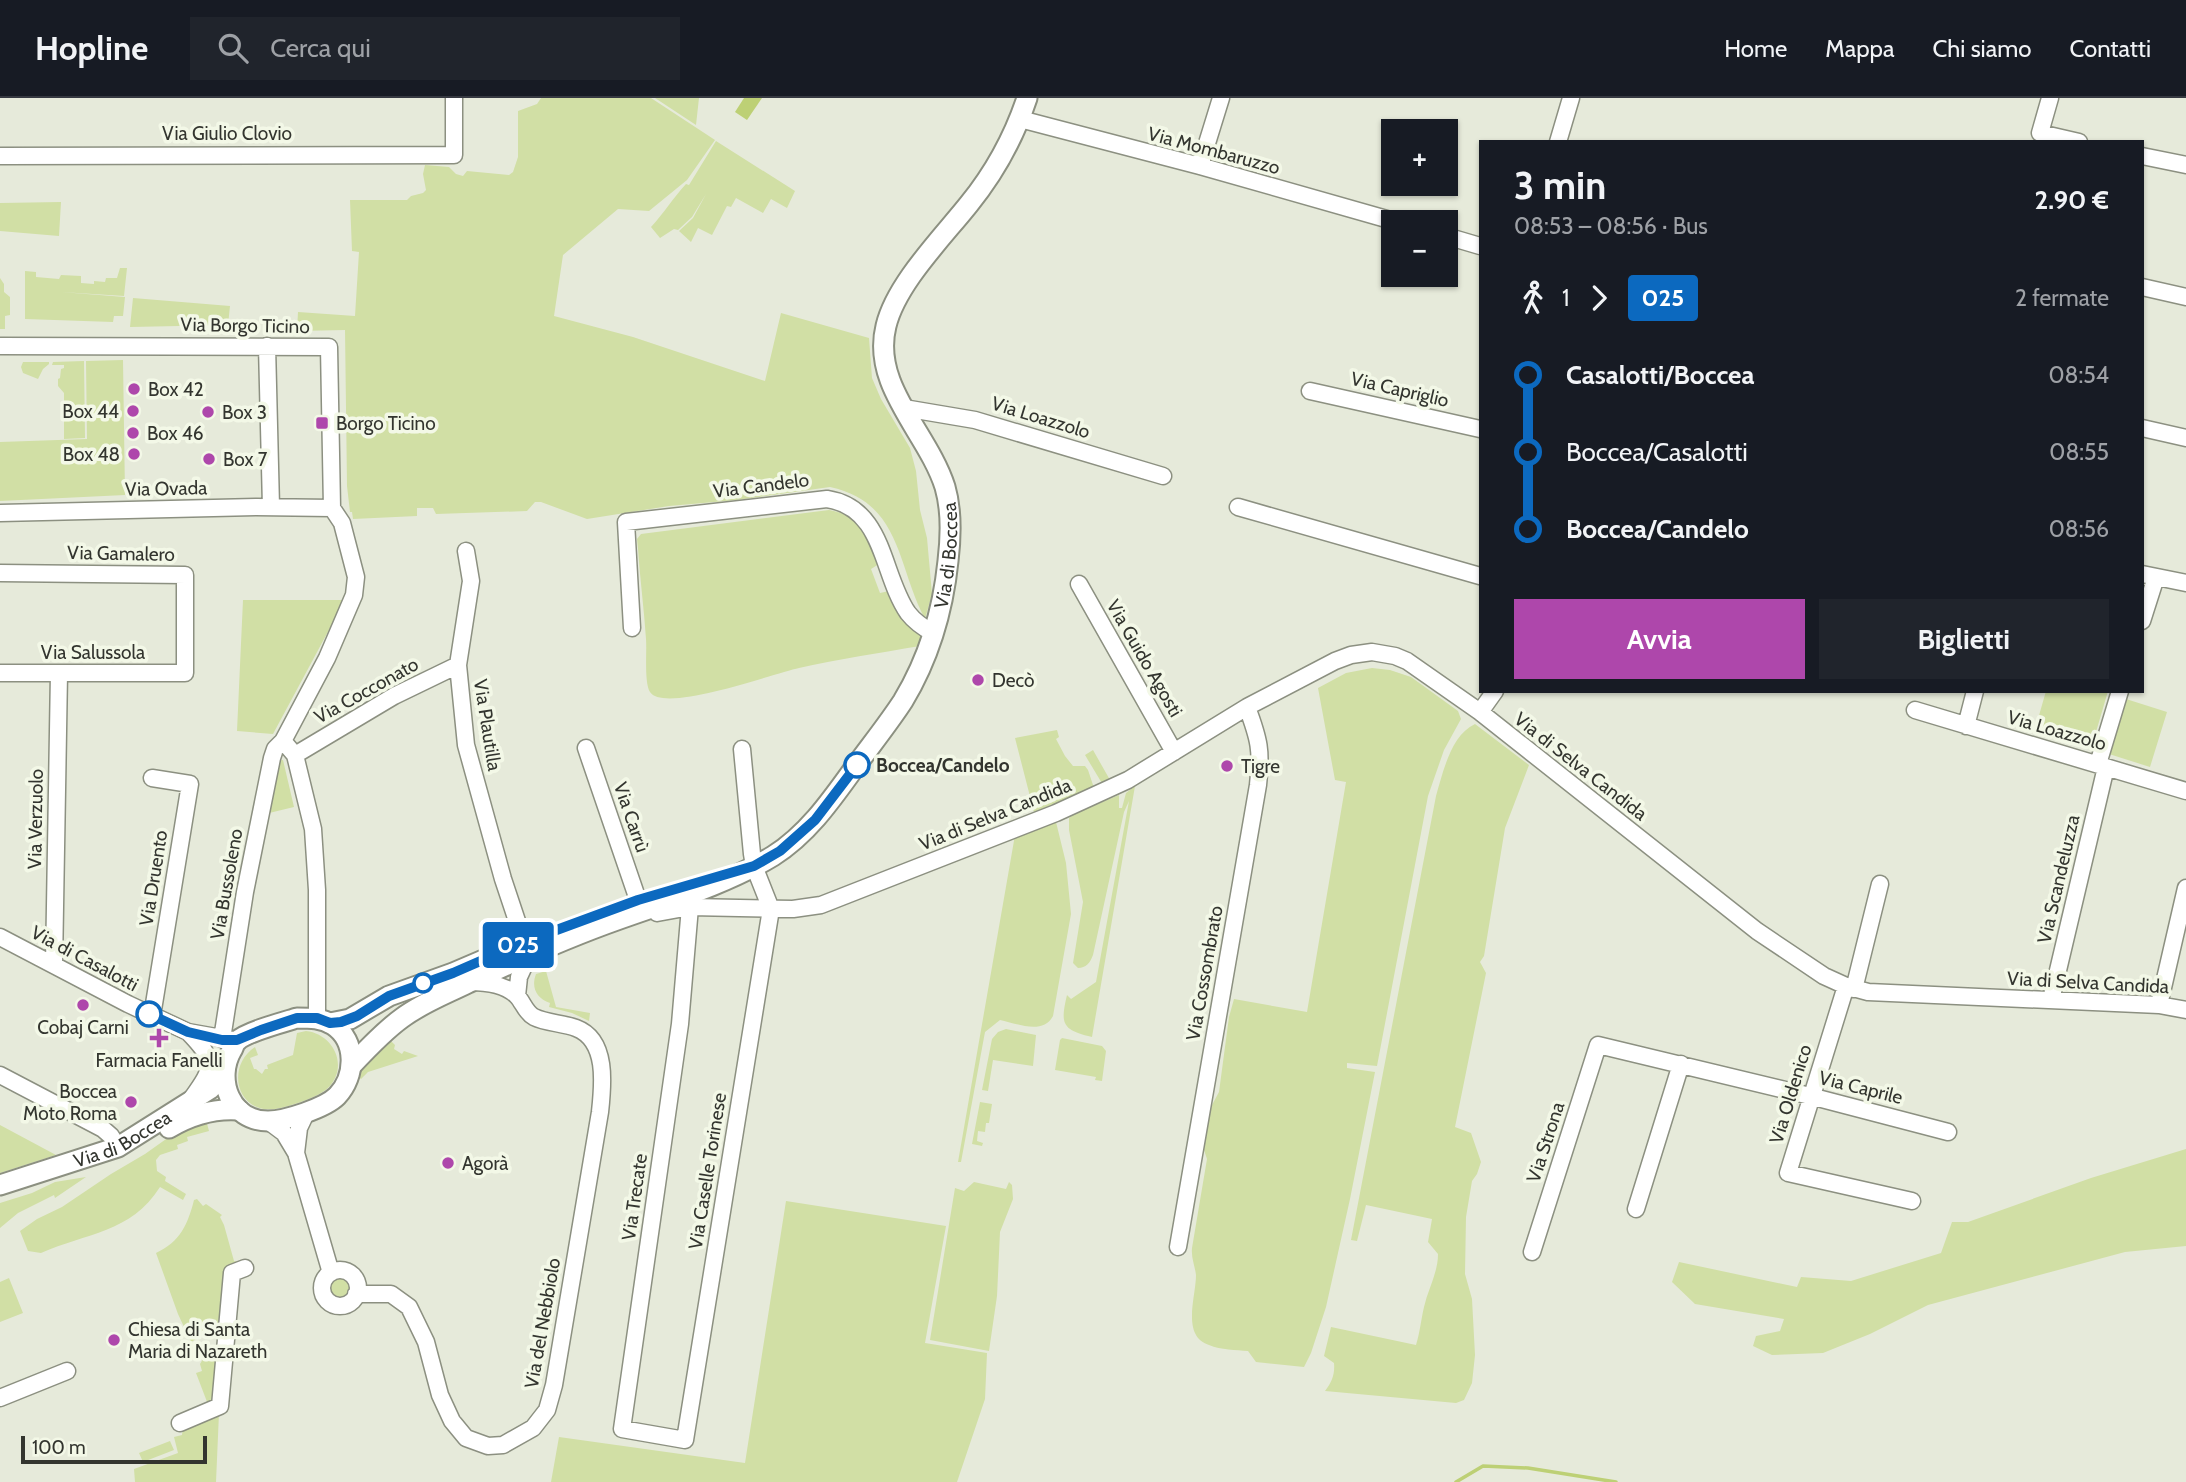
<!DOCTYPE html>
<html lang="it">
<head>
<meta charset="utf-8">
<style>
  body { margin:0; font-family:Cabin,sans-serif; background:#20242c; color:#f1f3f6; height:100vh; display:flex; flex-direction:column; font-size:26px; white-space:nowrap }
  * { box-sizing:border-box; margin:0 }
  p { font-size:23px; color:#9ea1a6 }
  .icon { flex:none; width:38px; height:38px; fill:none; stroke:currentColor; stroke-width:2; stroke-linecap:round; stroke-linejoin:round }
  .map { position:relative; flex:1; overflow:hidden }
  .panel { position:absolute; left:1479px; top:42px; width:665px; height:553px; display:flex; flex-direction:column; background:#171b24; border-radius:0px; box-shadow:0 2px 5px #0004 }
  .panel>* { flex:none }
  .badge { padding:0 14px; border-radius:5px; font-size:24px; line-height:46px }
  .fabs { position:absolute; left:1381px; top:21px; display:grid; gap:14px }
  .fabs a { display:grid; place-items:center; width:77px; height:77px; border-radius:0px; background:#171b24; box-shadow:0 2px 5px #0004; font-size:35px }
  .scale { position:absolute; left:21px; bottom:18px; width:186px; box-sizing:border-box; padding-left:7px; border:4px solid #33352f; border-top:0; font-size:19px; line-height:24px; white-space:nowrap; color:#33352f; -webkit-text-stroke:5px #f3f8e7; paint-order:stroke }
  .map>.badge { position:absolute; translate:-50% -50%; box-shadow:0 0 0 4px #fff }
  .legs { display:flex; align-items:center; gap:10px; height:77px; padding:0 35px; font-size:23px }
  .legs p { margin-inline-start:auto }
  .overview { display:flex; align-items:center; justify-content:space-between; height:119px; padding:0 35px }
  h1 { font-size:38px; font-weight:800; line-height:52px }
  .primary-button { display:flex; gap:14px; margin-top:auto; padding:14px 35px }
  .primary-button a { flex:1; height:80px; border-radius:0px; background:#ae47ab; color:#fff; font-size:28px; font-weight:800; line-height:80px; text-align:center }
  .primary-button a+a { background:#20242c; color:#f1f3f6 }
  ul { padding:0 35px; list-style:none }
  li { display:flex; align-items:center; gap:24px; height:77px; font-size:26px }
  li i { display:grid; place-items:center; width:10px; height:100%; margin:0 9px; background:currentColor }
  li i::after { content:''; width:18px; height:18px; margin:-9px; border:5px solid; border-radius:50%; background:#171b24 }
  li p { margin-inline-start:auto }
  li:first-child i { background:linear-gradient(#0000 50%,currentColor 0) }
  li:last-child i { background:linear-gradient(currentColor 50%,#0000 0) }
  header { display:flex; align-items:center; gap:42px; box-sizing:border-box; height:98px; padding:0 35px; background:#171b24; border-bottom:2px solid #363941 }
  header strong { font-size:33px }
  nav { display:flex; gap:38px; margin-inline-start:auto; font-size:24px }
  .search { width:490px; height:63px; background:#20242c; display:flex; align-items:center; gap:18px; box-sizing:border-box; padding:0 24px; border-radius:0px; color:#9ea1a6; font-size:26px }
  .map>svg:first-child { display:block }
</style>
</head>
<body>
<header>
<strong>Hopline</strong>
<div class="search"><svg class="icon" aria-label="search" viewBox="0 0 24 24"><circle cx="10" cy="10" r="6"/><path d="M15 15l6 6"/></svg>Cerca qui</div>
<nav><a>Home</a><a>Mappa</a><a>Chi siamo</a><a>Contatti</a></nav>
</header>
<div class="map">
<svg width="2186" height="1384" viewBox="0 0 2186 1384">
  <rect width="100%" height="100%" fill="#e6eada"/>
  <path fill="#d1dfa5" d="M541,0H651L715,42L687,82L649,113L618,111L563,157L554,218L633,239L765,283L781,215L869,240L872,280L881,301L910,350L916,373L920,412L927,440L932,496L925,521C896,466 902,405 830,389L737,402L669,408L587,421L541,404H535L527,413L436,416L433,410H417V418L353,421L352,414H350L347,388L345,232L297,233L298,214L355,218L359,154L352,153L350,102H407L411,98L423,95L426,92L423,76L425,67L449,69L456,76L463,78L467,73L509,77L513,74L518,59V13L537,6Z
    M655,0H699L696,27Z
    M716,43L795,93L787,110L771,101L763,115L736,100L731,109L727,108L712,137L698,130L691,144L679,133L693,120L706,96L692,119L678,132L674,131L660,140L651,129C664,115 673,100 686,86L689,87Z
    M61,104L59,138L0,133V105Z
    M120,170H127L124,198L61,194L125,199L123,218H114L113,224L25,221V173L36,174V179L59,181L61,177L81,178V185L94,186V183L105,184L106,180H117Z
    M0,180L4,186V194L10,199V217L5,218V231H0Z
    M133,200L230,208L228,227L130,229Z
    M123,262L125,397L0,403V344L87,341L86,263Z
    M84,263L85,340L64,341V295L58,288V281L60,280L61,271L64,270V267H52L53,264Z
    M23,264H49V266L43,271L38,281L23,275L21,269Z
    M829,412C861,417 868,439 879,466L871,471L880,495L889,493C896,515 899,523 923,530L920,548C879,555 839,561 799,570C775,575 664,616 650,594C644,584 647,554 646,541C644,511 640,481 638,451L637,441L641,436Z
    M243,502H345L273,636L237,633Z
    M1372,570L1390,572L1411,579L1458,613L1461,621L1444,652L1428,698L1377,968L1347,965V970L1375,974L1350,1101L1326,1209L1311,1255L1304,1269L1256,1264L1248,1253C1236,1252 1221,1252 1209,1247C1181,1238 1196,1199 1196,1177C1195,1168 1191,1160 1192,1150L1207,1061L1204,1052L1206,1030L1212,1007L1219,994L1229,919L1234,901L1307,914L1346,684L1335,682L1318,590L1346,575Z
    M2046,593H2108L2091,651L2034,635Z
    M2126,601L2167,614L2150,669L2109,656Z
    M1475,626L1529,667L1505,730L1484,858L1480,864L1486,875L1455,1029L1471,1035L1481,1064L1477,1076L1472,1083L1466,1119L1465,1176L1472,1201L1475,1257L1472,1285L1464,1302L1456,1305L1325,1293C1332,1284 1335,1276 1334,1265L1324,1258L1331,1229L1416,1247C1420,1234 1421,1222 1424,1209C1428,1191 1438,1175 1438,1156L1428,1144L1432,1121L1366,1107L1357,1143L1351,1142L1436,698C1443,674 1451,637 1475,626Z
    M1057,632L1059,639L1056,641L1065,658L1073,668H1085L1088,672L1094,690L1034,714L1015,640Z
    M1093,652L1110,682L1103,687L1085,657Z
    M283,662L294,709L265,716L276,663Z
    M1135,688L1092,939C1062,932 1060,926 1067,897L1071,901L1096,884L1129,703L1124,714L1093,857C1090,865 1086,870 1078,870L1073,865L1083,804L1069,732V720L1076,715L1119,697V710H1122L1126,695Z
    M1056,724L1066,765L1071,816L1053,918C1043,937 1018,926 1000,922L985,934L961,1064H958L1015,737Z
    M546,873L556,909L590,915L589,923L572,915L549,909L550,905C536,900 531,889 536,876Z
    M1006,931L1036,937L1033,968L993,962L988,993L982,992L992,941L998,934Z
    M306,933C333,936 349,967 329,989C320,999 288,1009 275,1011C237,1016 225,969 255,949L258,957L250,960L254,971H256L262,976L265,971H268L267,967L293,957L297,935Z
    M1062,940L1102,948L1106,953L1102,983L1095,982L1096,979L1055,972L1060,942Z
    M390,942L395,947L394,951L402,956L404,953L418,958L368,974L361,981L358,979L362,969Z
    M980,1004L992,1006L989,1025H986L985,1034L978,1033L977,1043L983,1045L982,1048L972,1046Z
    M206,1022L209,1033L187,1039L188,1043L177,1047L178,1051L160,1057L156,1062L157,1073L166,1079L165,1083L186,1096L183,1102L160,1089C131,1135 86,1135 41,1155L28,1153L20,1133L37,1121L62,1109L111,1076L145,1056L176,1034Z
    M0,1027L56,1057L0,1075Z
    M2186,1051V1148L2125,1154L1928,1207L1870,1236L1823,1255L1772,1257L1753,1248L1756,1238L1780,1233L1784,1221L1695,1206L1672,1184L1679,1164L1797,1189L1801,1179L1851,1183L1941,1155L1952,1124H1968L2091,1080Z
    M86,1079L55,1100L54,1097L18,1115L0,1130V1105L32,1095L55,1084Z
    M974,1084L1006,1091L1009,1084L1012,1087L1013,1101L1000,1134L997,1198L989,1253L930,1242L955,1090L964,1093Z
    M197,1101L203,1108L206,1106L222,1117L220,1119L224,1127L234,1163L238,1164L223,1225L191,1244L178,1216L156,1155C180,1144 188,1126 194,1102Z
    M786,1103L946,1128L925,1245L987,1255L985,1301L957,1384H551L559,1339L745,1365Z
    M329 1191a11 11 0 1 1 22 0a11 11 0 1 1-22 0Z
    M9,1180L23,1215L0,1224V1184Z
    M221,1245L217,1301L209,1309L196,1275L202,1273L200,1266L207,1254Z
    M219,1315L216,1384H135L134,1371L178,1355L174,1339L182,1337L183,1329Z
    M170,1343L174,1352L143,1364L139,1355Z"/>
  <path fill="#bdd075" d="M744,0H762L747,22L735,14Z"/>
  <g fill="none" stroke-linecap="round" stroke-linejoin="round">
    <path stroke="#bdd075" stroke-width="3.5" d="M1456,1384L1483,1368L1528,1370L1616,1384"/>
    <g stroke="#8c9081" stroke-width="19">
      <path id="minor" d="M2050,0L2040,35L2079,44
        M1020,21L1200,68L1397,124
        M1558,44L1571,0
        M0,58L454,57V0
        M2142,58L2186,67
        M1200,68L1221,0
        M1446,138L1480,148
        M2142,189L2186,199
        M0,248L329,249L332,410
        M267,248L271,409
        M1310,293L1480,331
        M904,310L975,322L1163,378
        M2142,330L2186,340
        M1238,409L1480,478
        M0,415L256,409L332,410
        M466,453L471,483L458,567L466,647L503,781L524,844
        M0,475L185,477V575H0
        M2142,476L2186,485
        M1079,486L1174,654
        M2142,523L2156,479
        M632,530L626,424L827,401C885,410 881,476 908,515C915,524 924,530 933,535
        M1915,612L2186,693
        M1480,614L1495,593
        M1966,628L1975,593
        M283,643L295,657L313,731L317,792V920
        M586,650L638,802
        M742,651L752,756L754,768L771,811
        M295,657L394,598L458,567
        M2098,666L2120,593
        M152,680L190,686L152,918
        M690,809L680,926L622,1331L685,1342L771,811
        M657,815L690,809L793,811L821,807L1056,715L1128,682L1247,609L1335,563L1351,557L1372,554L1395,558L1407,563L1480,614L1757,833L1824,878L1846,888L1868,894L2159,907L2186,912
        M0,839L128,906L188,934L233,942
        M54,867L59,575
        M1846,888L1788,1075L1912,1103
        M1854,891L1880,786
        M517,898L519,879L530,855
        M2051,902L2106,669
        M2159,907L2186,790
        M188,934C216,963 215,968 192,1000
        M222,941L245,794L272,660L275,651L283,643L327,560L354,497L356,479L342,425L332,410
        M0,977L103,1031L111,1038L118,1049
        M268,1023L284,1035L296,1055L331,1175
        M296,1055L299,1030L307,1013
        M1636,1111L1681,966
        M1178,1149L1258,687C1262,653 1259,641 1247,609
        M1532,1154L1598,947L1810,998L1948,1034
        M322 1190a18 18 0 1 1 36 0a18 18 0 1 1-36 0Z
        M356,1196H391L409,1209L426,1244L440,1297L452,1323L466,1340L488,1348L503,1347L533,1330L547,1312L554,1287L600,1014C603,987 608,942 576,930C563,925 546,925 534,919C525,914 523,904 517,898C505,886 486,884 470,884
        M0,1300L67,1273
        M180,1325L220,1308L232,1175L245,1170"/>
    </g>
    <g stroke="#8c9081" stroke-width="23">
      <g id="major">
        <path d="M297,920C310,920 322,920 333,927C357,943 356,978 337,998C325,1010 285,1023 268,1023C230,1023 215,981 232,952C234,949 234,945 237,943C246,934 284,924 297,920Z"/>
        <path d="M330,925L350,921L389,898L453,875L535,840"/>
        <path id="s1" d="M353,966C368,950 384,933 402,920C422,905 446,896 468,885C517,862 566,840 617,822C670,803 725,787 773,758C808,736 832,701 855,669C871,647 888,626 903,603C929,560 943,512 948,463C951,438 952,413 945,389C928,335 871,288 886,228C896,186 942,140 969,106C995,74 1014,39 1027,0"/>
        <path d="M169,1030C191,1017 213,1010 239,1012"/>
        <path id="s2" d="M0,1087L118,1049L210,991L218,983L225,967"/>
      </g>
    </g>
    <use href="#minor" stroke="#fff" stroke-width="16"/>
    <use href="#major" stroke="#fff" stroke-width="19"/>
  </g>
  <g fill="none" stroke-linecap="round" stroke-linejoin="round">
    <g stroke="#fff" stroke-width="16">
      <path id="line-1" d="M149,916L188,934L222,942H237L261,932L297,920H317L330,925L341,924L357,918L389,898L453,875L524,844L638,802L754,768L780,753L815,722L857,667"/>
    </g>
    <use href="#line-1" stroke="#0c69bf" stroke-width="10"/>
  </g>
  <g fill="#ae47ab" stroke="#f3f8e7" stroke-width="2.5">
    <circle cx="134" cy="291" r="7"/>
    <circle cx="133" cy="313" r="7"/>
    <circle cx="208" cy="314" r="7"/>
    <rect x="315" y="318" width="14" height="14" rx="3.5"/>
    <circle cx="133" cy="335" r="7"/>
    <circle cx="134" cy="356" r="7"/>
    <circle cx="209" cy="361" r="7"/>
    <circle cx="978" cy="582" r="7"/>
    <circle cx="1227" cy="668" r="7"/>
    <circle cx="83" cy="907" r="7"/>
    <path d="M155.5 929.5h7v7h7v7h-7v7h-7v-7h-7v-7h7z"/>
    <circle cx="131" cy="1004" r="7"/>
    <circle cx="448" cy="1065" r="7"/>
    <circle cx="114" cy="1242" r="7"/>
  </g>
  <g fill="#fff" stroke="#0c69bf" stroke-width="3.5">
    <circle cx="857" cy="667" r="12"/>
    <circle cx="423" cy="885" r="9"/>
    <circle cx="149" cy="916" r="12"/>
  </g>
  <g text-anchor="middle" stroke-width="7" stroke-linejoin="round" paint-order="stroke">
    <g font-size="19" fill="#33352f" stroke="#f3f8e7">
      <text x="227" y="42">Via Giulio Clovio</text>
      <text transform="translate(1214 52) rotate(15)" y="7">Via Mombaruzzo</text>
      <text transform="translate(245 227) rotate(1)" y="7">Via Borgo Ticino</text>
      <text transform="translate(1400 291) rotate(13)" y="7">Via Capriglio</text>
      <text transform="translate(1041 319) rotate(17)" y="7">Via Loazzolo</text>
      <text transform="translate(761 387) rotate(-7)" y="7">Via Candelo</text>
      <text transform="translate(166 390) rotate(-1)" y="7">Via Ovada</text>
      <text transform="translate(121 455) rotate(1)" y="7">Via Gamalero</text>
      <text dy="7" stroke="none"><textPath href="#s1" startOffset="830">Via di Boccea</textPath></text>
      <text x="93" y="561">Via Salussola</text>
      <text transform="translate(1145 560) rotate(60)" y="7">Via Guido Agosti</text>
      <text transform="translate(366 592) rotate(-29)" y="7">Via Cocconato</text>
      <text transform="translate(488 627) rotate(81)" y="7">Via Plautilla</text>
      <text transform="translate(2057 632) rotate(16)" y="7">Via Loazzolo</text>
      <text transform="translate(1581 668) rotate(38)" y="7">Via di Selva Candida</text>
      <text transform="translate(995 716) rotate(-22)" y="7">Via di Selva Candida</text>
      <text transform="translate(632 719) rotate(71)" y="7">Via Carrù</text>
      <text transform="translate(35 721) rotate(-89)" y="7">Via Verzuolo</text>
      <text transform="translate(153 780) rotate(-81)" y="7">Via Druento</text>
      <text transform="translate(2058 781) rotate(-77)" y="7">Via Scandeluzza</text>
      <text transform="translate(226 786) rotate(-80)" y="7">Via Bussoleno</text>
      <text transform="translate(85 860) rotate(28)" y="7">Via di Casalotti</text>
      <text transform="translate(1204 875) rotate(-80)" y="7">Via Cossombrato</text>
      <text transform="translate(2088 884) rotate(3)" y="7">Via di Selva Candida</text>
      <text transform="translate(1861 989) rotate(14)" y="7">Via Caprile</text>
      <text transform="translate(1790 996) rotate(-73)" y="7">Via Oldenico</text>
      <text dy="7" stroke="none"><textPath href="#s2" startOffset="131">Via di Boccea</textPath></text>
      <text transform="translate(1545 1044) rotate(-72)" y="7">Via Strona</text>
      <text transform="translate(707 1073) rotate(-81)" y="7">Via Caselle Torinese</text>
      <text transform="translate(634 1099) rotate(-82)" y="7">Via Trecate</text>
      <text transform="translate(542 1225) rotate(-80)" y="7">Via del Nebbiolo</text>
    </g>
    <g font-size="19" fill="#33352f" stroke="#f3f8e7" text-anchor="start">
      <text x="148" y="298">Box 42</text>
      <text x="119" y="320" text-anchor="end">Box 44</text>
      <text x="222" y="321">Box 3</text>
      <text x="336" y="332">Borgo Ticino</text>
      <text x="147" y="342">Box 46</text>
      <text x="120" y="363" text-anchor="end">Box 48</text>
      <text x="223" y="368">Box 7</text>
      <text x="992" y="589">Decò</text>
      <text x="1241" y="675">Tigre</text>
      <text x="83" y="936" text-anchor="middle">Cobaj Carni</text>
      <text x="159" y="969" text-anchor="middle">Farmacia Fanelli</text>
      <text x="117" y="1000" text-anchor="end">Boccea<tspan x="117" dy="22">Moto Roma</tspan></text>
      <text x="462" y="1072">Agorà</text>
      <text x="128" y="1238">Chiesa di Santa<tspan x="128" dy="22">Maria di Nazareth</tspan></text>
    </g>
    <g font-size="19" font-weight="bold" fill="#33352f" stroke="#f3f8e7" text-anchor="start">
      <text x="876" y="674">Boccea/Candelo</text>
    </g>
  </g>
</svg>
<div class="fabs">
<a>+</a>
<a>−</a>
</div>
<div class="scale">100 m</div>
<b class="badge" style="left:518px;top:847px;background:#0c69bf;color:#fff">025</b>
<section class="panel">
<div class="overview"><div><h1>3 min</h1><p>08:53 – 08:56 · Bus</p></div><b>2.90 €</b></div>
<div class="legs"><svg class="icon" aria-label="walk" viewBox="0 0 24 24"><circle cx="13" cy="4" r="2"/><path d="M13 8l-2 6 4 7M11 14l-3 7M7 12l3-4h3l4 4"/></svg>1<svg class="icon" aria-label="forward" viewBox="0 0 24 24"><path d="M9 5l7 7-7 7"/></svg><b class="badge" style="background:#0c69bf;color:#fff">025</b><p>2 fermate</p></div>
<ul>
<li><i style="color:#0c69bf"></i><b>Casalotti/Boccea</b><p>08:54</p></li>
<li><i style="color:#0c69bf"></i><span>Boccea/Casalotti</span><p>08:55</p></li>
<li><i style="color:#0c69bf"></i><b>Boccea/Candelo</b><p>08:56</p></li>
</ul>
<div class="primary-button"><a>Avvia</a><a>Biglietti</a></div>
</section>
</div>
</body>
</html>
